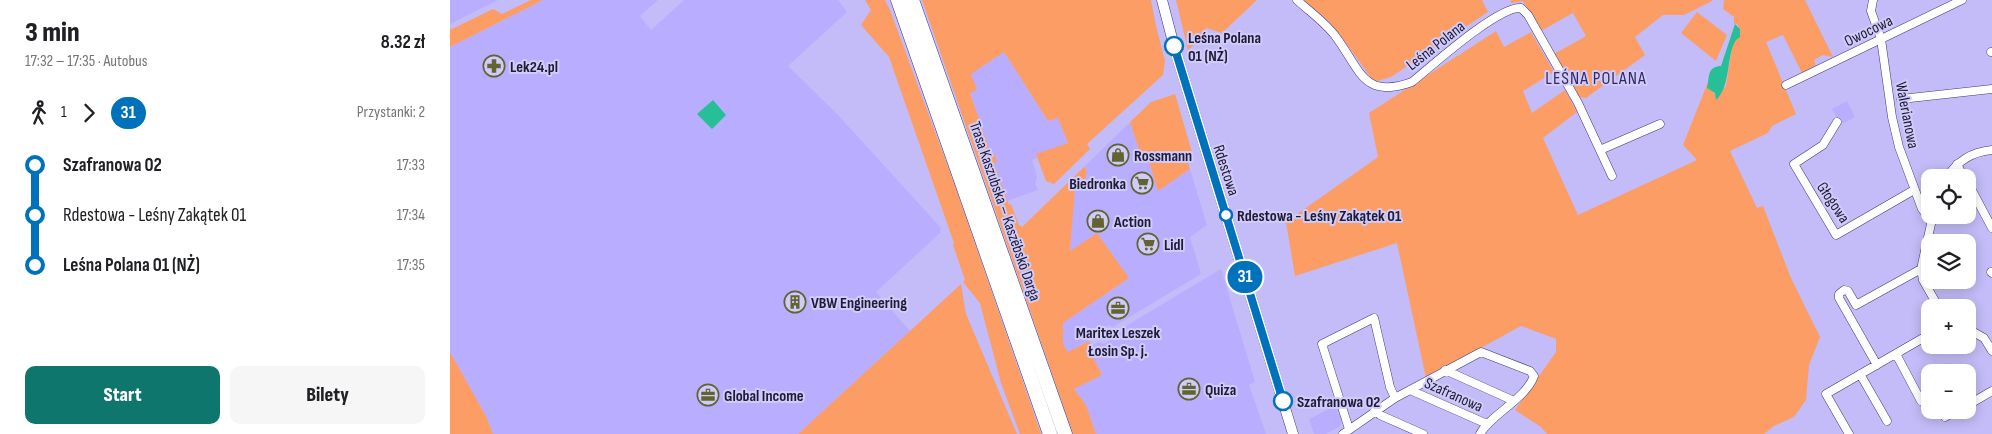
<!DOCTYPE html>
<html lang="pl">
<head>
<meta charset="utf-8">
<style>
  body { margin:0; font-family:"Sofia Sans Condensed",sans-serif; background:#f6f6f6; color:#202124; height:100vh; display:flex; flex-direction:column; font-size:19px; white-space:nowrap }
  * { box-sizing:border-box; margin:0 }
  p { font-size:16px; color:#757577 }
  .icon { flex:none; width:28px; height:28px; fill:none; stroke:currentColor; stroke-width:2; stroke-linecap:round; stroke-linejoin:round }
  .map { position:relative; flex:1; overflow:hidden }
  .sheet { display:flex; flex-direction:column; background:#fff; width:450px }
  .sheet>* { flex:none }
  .badge { padding:0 10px; border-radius:16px; font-size:18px; line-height:32px }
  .tools { position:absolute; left:1471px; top:169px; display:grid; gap:10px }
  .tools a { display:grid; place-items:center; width:55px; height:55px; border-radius:10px; background:#fff; box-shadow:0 2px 12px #0003; font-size:25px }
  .map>.badge { position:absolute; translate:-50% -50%; box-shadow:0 0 0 2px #fff }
  .legs { display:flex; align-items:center; gap:8px; height:55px; padding:0 25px; font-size:16px }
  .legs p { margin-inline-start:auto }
  .headline { display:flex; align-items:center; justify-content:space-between; height:85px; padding:0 25px }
  h1 { font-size:28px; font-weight:800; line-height:38px }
  .button { display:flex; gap:10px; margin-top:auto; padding:10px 25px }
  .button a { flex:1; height:58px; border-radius:10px; background:#0f766e; color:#fff; font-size:20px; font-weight:800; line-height:58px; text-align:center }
  .button a+a { background:#f6f6f6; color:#202124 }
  ul { padding:0 25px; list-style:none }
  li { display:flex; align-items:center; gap:18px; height:50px; font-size:19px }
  li i { display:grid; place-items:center; width:8px; height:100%; margin:0 6px; background:currentColor }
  li i::after { content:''; width:12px; height:12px; margin:-6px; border:4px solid; border-radius:50%; background:#fff }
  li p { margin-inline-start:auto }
  li:first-child i { background:linear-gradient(#0000 50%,currentColor 0) }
  li:last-child i { background:linear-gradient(currentColor 50%,#0000 0) }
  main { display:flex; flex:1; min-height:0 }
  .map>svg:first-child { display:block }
</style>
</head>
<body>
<main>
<section class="sheet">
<div class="headline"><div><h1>3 min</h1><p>17:32 – 17:35 · Autobus</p></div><b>8.32 zł</b></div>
<div class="legs"><svg class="icon" aria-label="walk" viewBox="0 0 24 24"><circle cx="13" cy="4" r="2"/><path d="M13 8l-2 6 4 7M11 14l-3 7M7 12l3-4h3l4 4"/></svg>1<svg class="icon" aria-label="forward" viewBox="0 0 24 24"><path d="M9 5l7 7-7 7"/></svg><b class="badge" style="background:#0072bc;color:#fff">31</b><p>Przystanki: 2</p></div>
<ul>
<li><i style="color:#0072bc"></i><b>Szafranowa 02</b><p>17:33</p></li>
<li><i style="color:#0072bc"></i><span>Rdestowa - Leśny Zakątek 01</span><p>17:34</p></li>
<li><i style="color:#0072bc"></i><b>Leśna Polana 01 (NŻ)</b><p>17:35</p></li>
</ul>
<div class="button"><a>Start</a><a>Bilety</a></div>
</section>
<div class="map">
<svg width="1542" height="434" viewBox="0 0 1542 434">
  <rect width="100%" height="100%" fill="#c3bcf8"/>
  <path fill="#b9adff" d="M0,0H48L0,24Z
    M93,0H208L190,16L201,30L234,0H388L397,12L338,66L388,115L491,228L490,233L426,292L460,331L348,434H43L36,416L0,352V47Z
    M554,52L598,121L608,117L618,144L586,154L587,158L582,160L587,177L585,184L588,190L557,201L544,163L546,161L544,154H541L520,92V74Z
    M1397,101L1405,117L1390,125L1382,109Z
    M680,122L690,153L696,152L708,191L740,169L757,225L740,237L751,274L663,327L659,325L643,335L644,337L619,353L613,344V323L679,278L620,251L625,188L637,171L634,167Z
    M771,269L805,382L799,385L816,434H646L636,405L624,389L652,375L638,348L649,342L654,344L665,337L666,332Z
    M887,405L892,421L890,426L876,434H864L859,419Z"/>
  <path fill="#fc9d66" d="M81,0H93L0,47V28L2,29L43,9L52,14Z
    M415,0H435L440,10L504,183L591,434H570L551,383L530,303L513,282L515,280L503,245L504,243L439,57L411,25L421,10Z
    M472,0H701L706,26L715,61L713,75L637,144L640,149L604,184L596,181L586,154L618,143L608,118L598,121L554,52L521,74L527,90L520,93L541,154L544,153L547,162L544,163L559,205L561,204L569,225L572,227L634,167L637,171L634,184L625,189L620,251L647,233L679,278L613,323V344L618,352L639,341L642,346L639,349L652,375L624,389L636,405L646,434H623Z
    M726,0H807L772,33L756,28L746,43L738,50Z
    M853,0H1032L1038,12L941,77L924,82L890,35L877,20Z
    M1062,0H1262V1L1234,15H1213L1185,37L1195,55L1136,98L1129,97L1122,84L1128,79L1118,78L1104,54L1136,36L1123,13L1091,31L1073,1L1062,3L1060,2Z
    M1274,0H1355L1383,57L1373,55L1364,60L1366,66L1352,73L1333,35L1316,42L1346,114L1322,126L1318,133L1280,151L1307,208L1313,206L1341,278L1370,337L1359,365L1356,400L1344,417L1324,426L1314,434H1097L1091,427L1065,410L1106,352V339L1071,326L976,378L947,243L845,276L836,222L928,157L919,113L1046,31L1054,47L1081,32L1104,72L1073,91L1082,113L1115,90L1127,112L1093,138L1128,215L1247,160L1233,145L1258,82V89L1261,90L1266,95L1276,86L1282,47L1290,29L1287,24H1284V17L1273,9Z
    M1247,12L1277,35L1266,61L1231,33Z
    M725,94L742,152L735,153L740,169L708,191L696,152L690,153L680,122L701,102Z
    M511,284L516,314L567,434H348Z
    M0,352L36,416L43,434H0Z"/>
  <path fill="#26bf97" d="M1285,24L1290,29V37C1275,44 1283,85 1266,100L1265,93L1257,88C1260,78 1256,67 1271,66Z
    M263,100L276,115L262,129L247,114Z"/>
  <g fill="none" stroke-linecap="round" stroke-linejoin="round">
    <g stroke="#443776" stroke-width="9">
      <path id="street" d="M847,0C860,12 876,23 886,37C910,69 913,100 962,82C983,65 1048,6 1071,8L1078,15L1128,103L1162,176
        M1423,0L1421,11L1431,39L1442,117L1449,147L1472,209L1476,214L1483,218
        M1541,52H1542
        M1336,85L1512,0
        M1451,99L1542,89
        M1387,122L1373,145L1344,164L1386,235L1464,190
        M1150,150L1210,124
        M1507,164L1514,178
        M1496,178C1508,161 1521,152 1542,150
        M1518,183L1542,228
        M1483,215L1471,269L1473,280L1489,308
        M1541,272L1542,273
        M1518,329L1534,338L1542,351
        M1446,354L1471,401
        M1427,365L1389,298V294L1394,290L1398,291L1406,305L1471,269
        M995,370L1064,401
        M1410,374L1437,421
        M960,390L1037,424
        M1518,405L1542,391
        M925,410L930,415L973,434
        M1495,417L1508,410
        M899,429L872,344L924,318L940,387L945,398
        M893,434L945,398L1031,352L1080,371L1084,376C1076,399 1040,415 1030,434
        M1399,434L1376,394L1480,334"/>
    </g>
    <g stroke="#443776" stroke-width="11">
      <path id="secondary" d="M712,0L724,46L843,434"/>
    </g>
    <g stroke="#443776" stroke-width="15">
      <path id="highway" d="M448,0L600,434
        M462,0L615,434"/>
    </g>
    <use href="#street" stroke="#fff" stroke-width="8"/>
    <use href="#secondary" stroke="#fff" stroke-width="10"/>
    <use href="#highway" stroke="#fff" stroke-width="14"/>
  </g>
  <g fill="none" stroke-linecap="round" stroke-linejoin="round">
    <g stroke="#fff" stroke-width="11">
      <path id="line-1" d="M724,46L833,401"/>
    </g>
    <use href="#line-1" stroke="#0072bc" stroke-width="8"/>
  </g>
  <defs>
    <g id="pharmacy-ring" transform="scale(1.125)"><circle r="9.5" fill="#d0ccf9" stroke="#626330" stroke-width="1.5"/><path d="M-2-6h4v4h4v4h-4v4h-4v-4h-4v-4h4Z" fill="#626330"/></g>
    <g id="shop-ring" transform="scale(1.125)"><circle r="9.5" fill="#d0ccf9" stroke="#626330" stroke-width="1.5"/><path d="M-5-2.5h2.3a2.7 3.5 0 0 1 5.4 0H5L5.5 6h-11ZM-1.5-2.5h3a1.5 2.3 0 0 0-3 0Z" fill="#626330"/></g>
    <g id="supermarket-ring" transform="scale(1.125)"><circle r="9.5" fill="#d0ccf9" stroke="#626330" stroke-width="1.5"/><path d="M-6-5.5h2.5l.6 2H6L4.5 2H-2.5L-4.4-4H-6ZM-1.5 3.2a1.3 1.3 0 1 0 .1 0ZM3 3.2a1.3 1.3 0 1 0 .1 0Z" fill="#626330"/></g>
    <g id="building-ring" transform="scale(1.125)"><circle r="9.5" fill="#d0ccf9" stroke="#626330" stroke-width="1.5"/><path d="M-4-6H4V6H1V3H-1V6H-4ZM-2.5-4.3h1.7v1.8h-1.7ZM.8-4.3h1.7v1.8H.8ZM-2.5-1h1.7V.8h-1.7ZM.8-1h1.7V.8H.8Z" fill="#626330"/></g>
    <g id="office-ring" transform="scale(1.125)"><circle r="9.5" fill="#d0ccf9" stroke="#626330" stroke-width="1.5"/><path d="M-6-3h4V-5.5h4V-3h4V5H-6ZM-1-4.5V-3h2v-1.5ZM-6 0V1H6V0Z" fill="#626330"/></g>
  </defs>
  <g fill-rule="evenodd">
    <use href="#pharmacy-ring" x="44" y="66"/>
    <use href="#shop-ring" x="668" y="155"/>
    <use href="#supermarket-ring" x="692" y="183"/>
    <use href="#shop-ring" x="648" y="221"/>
    <use href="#supermarket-ring" x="698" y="244"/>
    <use href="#building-ring" x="345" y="302"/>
    <use href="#office-ring" x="668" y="308"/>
    <use href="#office-ring" x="739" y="389"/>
    <use href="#office-ring" x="258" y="395"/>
  </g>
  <g fill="#fff" stroke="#0072bc" stroke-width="2.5">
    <circle cx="724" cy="46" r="9"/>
    <circle cx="776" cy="215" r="6"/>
    <circle cx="833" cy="401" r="9"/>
  </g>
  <g text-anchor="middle" stroke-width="4" stroke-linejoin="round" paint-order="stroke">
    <g font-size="16" fill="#1f1a36" stroke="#d0ccf9">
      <text transform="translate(1418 30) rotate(-26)" y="6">Owocowa</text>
      <text transform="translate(985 45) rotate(-38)" y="6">Leśna Polana</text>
      <text transform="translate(1458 115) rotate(79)" y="6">Walerianowa</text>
      <text transform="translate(777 170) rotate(72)" y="6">Rdestowa</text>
      <text transform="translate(1384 202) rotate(56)" y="6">Głogowa</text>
      <text transform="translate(556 211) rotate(71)" y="6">Trasa Kaszubska – Kaszëbskô Darga</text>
      <text transform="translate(1004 394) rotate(24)" y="6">Szafranowa</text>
    </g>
    <g font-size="16" font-weight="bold" fill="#1f1a36" stroke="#d0ccf9" text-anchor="start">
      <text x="738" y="43">Leśna Polana<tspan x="738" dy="18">01 (NŻ)</tspan></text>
      <text x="787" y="221">Rdestowa - Leśny Zakątek 01</text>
      <text x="847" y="407">Szafranowa 02</text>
    </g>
    <g font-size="16" font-weight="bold" fill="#1f1a36" stroke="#d0ccf9" text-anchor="start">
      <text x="60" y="72">Lek24.pl</text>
      <text x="684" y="161">Rossmann</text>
      <text x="676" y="189" text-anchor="end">Biedronka</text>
      <text x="664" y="227">Action</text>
      <text x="714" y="250">Lidl</text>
      <text x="361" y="308">VBW Engineering</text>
      <text x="668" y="338" text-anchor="middle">Maritex Leszek<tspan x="668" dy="18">Łosin Sp. j.</tspan></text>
      <text x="755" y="395">Quiza</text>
      <text x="274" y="401">Global Income</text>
    </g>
    <g font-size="18" letter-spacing="1" fill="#342664" stroke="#d0ccf9">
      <text x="1146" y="84">LEŚNA POLANA</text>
    </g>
  </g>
</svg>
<div class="tools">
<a><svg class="icon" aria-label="locate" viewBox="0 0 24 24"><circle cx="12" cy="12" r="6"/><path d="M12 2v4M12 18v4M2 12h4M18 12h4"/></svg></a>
<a><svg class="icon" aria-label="layers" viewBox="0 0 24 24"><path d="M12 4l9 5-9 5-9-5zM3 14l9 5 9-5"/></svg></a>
<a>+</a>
<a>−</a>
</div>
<b class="badge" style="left:795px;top:277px;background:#0072bc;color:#fff">31</b>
</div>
</main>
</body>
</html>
